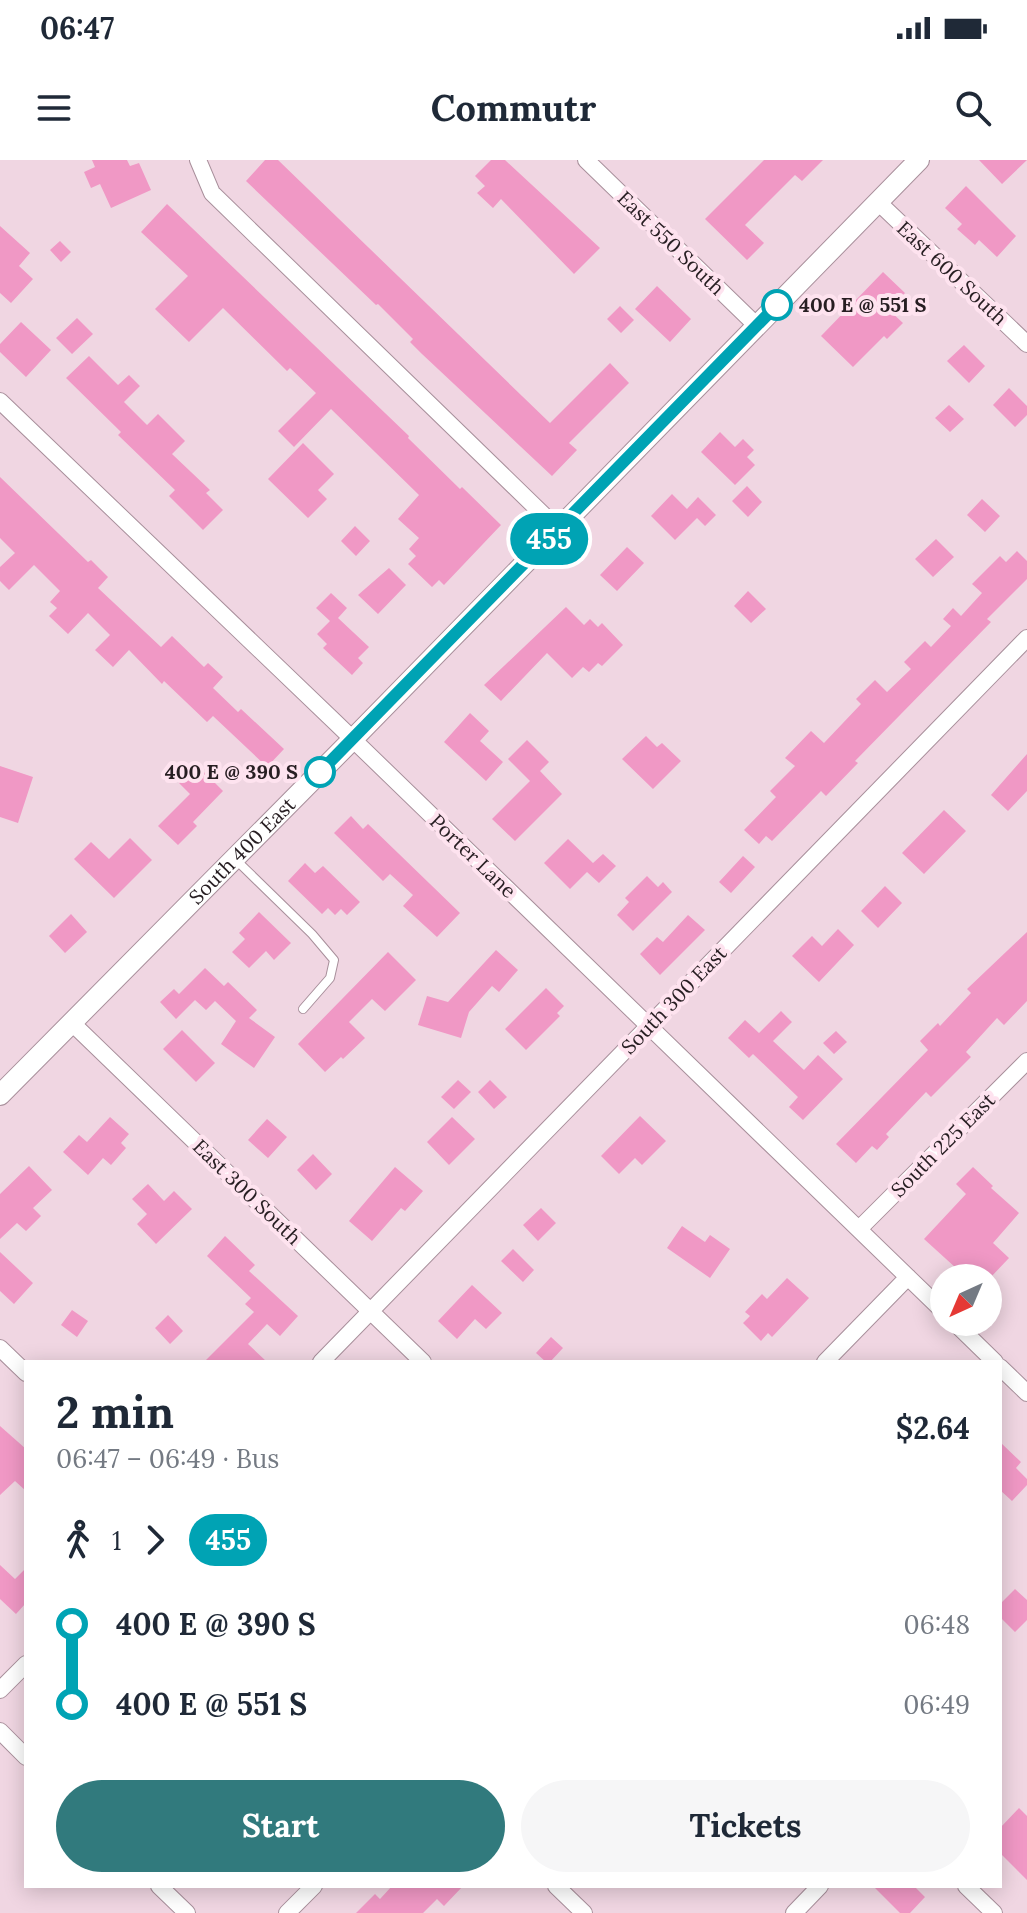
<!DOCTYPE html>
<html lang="en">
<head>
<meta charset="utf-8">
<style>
  body { margin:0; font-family:Lora,serif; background:#f6f6f7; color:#1f2937; height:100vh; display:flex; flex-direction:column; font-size:30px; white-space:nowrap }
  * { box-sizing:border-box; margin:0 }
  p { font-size:26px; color:#747a83 }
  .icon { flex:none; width:44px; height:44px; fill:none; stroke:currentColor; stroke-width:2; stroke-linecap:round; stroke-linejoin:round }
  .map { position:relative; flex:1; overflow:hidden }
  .side { position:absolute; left:24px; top:1200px; width:978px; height:528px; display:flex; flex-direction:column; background:#fff; border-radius:0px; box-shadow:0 4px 20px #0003 }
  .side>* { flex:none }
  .badge { padding:0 16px; border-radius:26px; font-size:28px; line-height:52px }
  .needle { width:52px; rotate:224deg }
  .fabs { position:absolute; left:930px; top:1104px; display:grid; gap:16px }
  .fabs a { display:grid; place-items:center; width:72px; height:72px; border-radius:50%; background:#fff; box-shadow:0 4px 20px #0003; font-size:40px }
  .map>.badge { position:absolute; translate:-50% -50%; box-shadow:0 0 0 4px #fff }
  .legs { display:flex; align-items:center; gap:12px; height:88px; padding:0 32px; font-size:26px }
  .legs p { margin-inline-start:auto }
  .summary { display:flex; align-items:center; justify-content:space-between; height:136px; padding:0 32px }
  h1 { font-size:44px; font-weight:700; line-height:60px }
  .cta { display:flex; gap:16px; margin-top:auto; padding:16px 32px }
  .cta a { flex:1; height:92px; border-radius:48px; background:#317a7d; color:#fff; font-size:32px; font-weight:700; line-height:92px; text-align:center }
  .cta a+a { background:#f6f6f7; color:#1f2937 }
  ul { padding:0 32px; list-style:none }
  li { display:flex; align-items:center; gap:28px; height:80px; font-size:30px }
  li i { display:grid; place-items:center; width:12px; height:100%; margin:0 10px; background:currentColor }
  li i::after { content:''; width:20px; height:20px; margin:-10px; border:6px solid; border-radius:50%; background:#fff }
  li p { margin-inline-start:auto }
  li:first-child i { background:linear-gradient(#0000 50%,currentColor 0) }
  li:last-child i { background:linear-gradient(currentColor 50%,#0000 0) }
  .status { display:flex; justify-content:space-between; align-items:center; height:56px; padding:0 40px; background:#fff; direction:ltr }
  .status svg { height:22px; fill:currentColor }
  header { display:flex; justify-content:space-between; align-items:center; height:104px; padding:0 32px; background:#fff; font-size:36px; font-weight:700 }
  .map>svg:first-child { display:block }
</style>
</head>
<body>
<div class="status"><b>06:47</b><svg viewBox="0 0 49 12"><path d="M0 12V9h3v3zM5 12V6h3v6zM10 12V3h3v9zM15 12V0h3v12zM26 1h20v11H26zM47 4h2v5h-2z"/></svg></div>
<header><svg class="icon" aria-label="menu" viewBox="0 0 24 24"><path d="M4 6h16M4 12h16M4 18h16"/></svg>Commutr<svg class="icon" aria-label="search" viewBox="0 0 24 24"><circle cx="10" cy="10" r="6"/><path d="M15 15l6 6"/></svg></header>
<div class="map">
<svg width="1027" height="1753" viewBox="0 0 1027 1753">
  <rect width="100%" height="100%" fill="#f0d6e2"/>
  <path fill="#f098c5" d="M92,0H127L130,6L139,3L151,30L111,48L100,24L91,28L84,12L95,7Z
    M265,0H278L550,263L610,203L629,223L569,283L577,290L552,316L422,194L410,182L413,179L378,144L376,145L246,21Z
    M491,0H505L600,88L574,114L501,39L493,48L477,33L485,26L475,16Z
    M764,0H823L802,21L795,15L745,65L764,83L747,100L705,59Z
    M979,0H1027L1002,24Z
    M966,26L1016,76L997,97L979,80L975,85L957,69L962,64L945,48Z
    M167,44L409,276L408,278L460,329L462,327L501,365L444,425L439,420L432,427L408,404L416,396L409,389L419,378L398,359L419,335L331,249L294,287L278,271L316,233L290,208L287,211L223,148L189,182L155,149L188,116L141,72Z
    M0,66L30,93L19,106L33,119L11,143L0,133Z
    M60,81L71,92L61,102L50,90Z
    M883,112L905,133L889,150L903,163L887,179L884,176L853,207L821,176Z
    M657,126L691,159L670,182L635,149Z
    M620,146L634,160L621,173L607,159Z
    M77,158L93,174L72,194L56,178Z
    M21,162L51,190L26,217L0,192V184Z
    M964,185L985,206L969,223L947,201Z
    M89,196L118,225L129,215L140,226L124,242L147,265L158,254L185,281L172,294L210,330L206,333L223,350L203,370L169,336L175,330L118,275L121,272L66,218Z
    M1009,228L1027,246V255L1015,267L993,245Z
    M949,245L964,259L950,272L935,258Z
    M720,272L735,287L743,279L754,290L747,297L755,305L735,325L701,292Z
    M303,283L334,314L318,330L327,339L308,358L268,319Z
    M0,317L88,402L91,400L108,417L98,428L161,487L172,476L204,507L208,503L223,517L213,528L238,552L241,549L284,589L267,607L213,556L207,562L164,521L162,524L129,490L113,507L95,490L110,475L88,453L68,474L49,456L57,448L50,442L60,431L34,405L9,430L0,421V407L15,393L0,378Z
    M747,326L762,342L748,357L732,341Z
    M672,334L687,349L698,337L716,355L705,366L697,358L675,380L651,356Z
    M982,339L1000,356L985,372L967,355Z
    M355,366L370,381L356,396L341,381Z
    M936,379L954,397L933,417L915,399Z
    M627,387L644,403L617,431L600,415Z
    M1017,391L1027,401V419L987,459L991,462L855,601L858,603L826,636L821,631L772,681L766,676L759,684L744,670L776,637L770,631L795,606L785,598L811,571L824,583L861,544L856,539L875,520L887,532L911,509L904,502L925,481L931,487L951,466L943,459L953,448L961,456L982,433L972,424L1000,396L1006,402Z
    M389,408L406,425L378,454L358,435Z
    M748,431L766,449L751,463L734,446Z
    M331,433L347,448L338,458L369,487L358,498L363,503L352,515L323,488L327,484L317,474L330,461L316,448Z
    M566,447L584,465L590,459L598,467L602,463L623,485L602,506L598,503L589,512L583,507L572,518L547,493L501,541L484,525Z
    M470,553L489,571L480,581L503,602L486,621L444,582Z
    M646,576L657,587L662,583L681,601L653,629L622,599Z
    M527,580L549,602L540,611L562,634L515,681L492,659L530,621L508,599Z
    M1027,594V631L1008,651L991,635Z
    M197,605L223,631L193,662L197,666L178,685L158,666L190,634L179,623Z
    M0,606L33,617L18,663L0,657Z
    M944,650L966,671L924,714L902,693Z
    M351,656L363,669L368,664L460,753L437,777L403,746L413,735L390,714L383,721L334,673Z
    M130,678L152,700L114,738L74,699L91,682L109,699Z
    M568,679L593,703L603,694L616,706L599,723L587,712L570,729L544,703Z
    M743,696L755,707L731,733L719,722Z
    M305,703L315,713L323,706L360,742L347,755L341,749L335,755L328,748L322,754L288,721Z
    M647,716L658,727L663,722L672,732L633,771L617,755L629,742L625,738Z
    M885,726L902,743L878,768L861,751Z
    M259,752L291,783L274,800L266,791L249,808L232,792L245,779L239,773Z
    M71,754L87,772L65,793L49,776Z
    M688,755L705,770L660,815L640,794L657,777L663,782Z
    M838,769L854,785L819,822L792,796L812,776L822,786Z
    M1027,772V841L1004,865L997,858L966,892L971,897L931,937L926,932L886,974L889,977L877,990L872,986L856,1003L836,984L928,890L920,881L938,863L940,866L971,833L967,829Z
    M496,790L518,810L499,832L492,826L469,852L461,878L418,865L427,836L448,842Z
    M388,792L416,820L385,851L372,839L349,862L365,878L343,899L341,897L325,912L298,884Z
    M205,808L224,826L228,822L257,850L249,858L275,877L254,908L221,884L236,861L215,841L206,850L195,840L176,859L160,842L174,829L179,834Z
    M546,828L564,846L557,853L560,856L526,890L505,869Z
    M781,851L792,862L773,881L804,910L818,895L843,919L803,960L789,947L798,937L753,894L749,898L728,878L745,860L759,873Z
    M182,870L215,903L196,922L163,889Z
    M836,871L847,882L834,894L823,883Z
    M458,920L471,932L454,949L441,937Z
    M490,920L507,937L494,949L478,932Z
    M640,956L666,981L642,1005L635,998L619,1014L601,996Z
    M110,957L129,974L121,983L126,988L111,1005L103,998L88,1015L63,992L79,975L87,982Z
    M452,957L475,979L449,1005L427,982Z
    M267,959L287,977L268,998L248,980Z
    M313,994L332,1014L316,1030L297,1010Z
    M29,1006L52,1030L33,1048L41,1056L26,1071L17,1063L0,1079V1034Z
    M395,1007L423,1031L405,1051L401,1048L372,1081L349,1061Z
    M973,1007L993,1026L991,1028L1019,1053L993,1083L1009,1098L990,1118H967L924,1079L966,1034L956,1024Z
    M148,1024L164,1041L174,1031L192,1049L156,1084L137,1064L147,1054L132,1039Z
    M541,1048L556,1063L538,1081L523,1065Z
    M682,1066L705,1082L710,1075L730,1089L710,1118L667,1088Z
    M225,1076L255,1105L249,1111L298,1156L280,1176L267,1164L248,1184L267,1202H204L254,1152L245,1144L251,1138L207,1096Z
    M513,1089L534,1110L523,1122L501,1101Z
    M0,1092L33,1123L14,1144L0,1131Z
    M787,1118L809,1138L772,1177L768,1173L761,1181L743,1163L750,1156L745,1152L762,1134L767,1139Z
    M472,1125L502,1153L486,1169L475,1159L457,1179L438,1161Z
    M72,1150L88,1161L77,1177L61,1165Z
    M168,1155L183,1171L170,1184L155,1168Z
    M551,1177L563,1188L550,1202H546L536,1193Z
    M0,1266L26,1289V1331L15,1321L0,1335Z
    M1000,1282L1021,1302L1016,1308L1027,1319V1325L1012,1341L1000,1330Z
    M0,1405L15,1419L26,1408V1443L16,1454L0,1439Z
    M1015,1429L1027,1440V1460L1015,1472L1000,1457V1444Z
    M1019,1648L1027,1656V1720L1000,1693V1668Z
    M392,1726H463L444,1746L437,1739L423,1753H356L375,1734L380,1739Z
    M873,1726H914L925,1737L910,1753H900Z"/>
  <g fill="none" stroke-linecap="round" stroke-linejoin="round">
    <g stroke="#a88f9b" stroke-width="10">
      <path id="service" d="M234,698L312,774L334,800L330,818L303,849"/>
    </g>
    <g stroke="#a88f9b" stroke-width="18">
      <path id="minor" d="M198,0L212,33L558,369
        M586,0L757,166
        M878,42L1027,184
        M0,241L335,562L944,1152
        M71,862L423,1202
        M859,1069L1027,901
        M954,1162L995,1202
        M0,1188L26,1213
        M321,1202L1027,478
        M825,1202L908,1117
        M1000,1207L1027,1233
        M0,1530L26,1504
        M0,1571L26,1597
        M159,1726L187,1753
        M556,1726L584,1753
        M966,1726L994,1753
        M287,1753L314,1726
        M794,1753L820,1726"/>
    </g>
    <g stroke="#a88f9b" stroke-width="22">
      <g id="tertiary">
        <path id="s1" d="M0,935L353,579L919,0"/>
      </g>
    </g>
    <use href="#service" stroke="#fff" stroke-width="8"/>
    <use href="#minor" stroke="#fff" stroke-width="16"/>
    <use href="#tertiary" stroke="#fff" stroke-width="20"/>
  </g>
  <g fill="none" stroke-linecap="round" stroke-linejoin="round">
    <g stroke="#fff" stroke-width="18">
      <path id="line-1" d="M320,612L777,145"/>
    </g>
    <use href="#line-1" stroke="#00a3b4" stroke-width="12"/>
  </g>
  <g fill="#fff" stroke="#00a3b4" stroke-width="4">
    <circle cx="777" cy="145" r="14"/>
    <circle cx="320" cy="612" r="14"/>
  </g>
  <g text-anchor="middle" stroke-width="8" stroke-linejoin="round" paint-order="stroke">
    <g font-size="20" fill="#271e22" stroke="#fee3ef">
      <text transform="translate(671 83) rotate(44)" y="7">East 550 South</text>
      <text transform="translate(952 113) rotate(43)" y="7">East 600 South</text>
      <text dy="7" stroke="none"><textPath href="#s1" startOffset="344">South 400 East</textPath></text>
      <text transform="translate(473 696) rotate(44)" y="7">Porter Lane</text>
      <text transform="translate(674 840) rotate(-46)" y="7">South 300 East</text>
      <text transform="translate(943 985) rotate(-45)" y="7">South 225 East</text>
      <text transform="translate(247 1032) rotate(44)" y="7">East 300 South</text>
    </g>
    <g font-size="20" font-weight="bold" fill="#271e22" stroke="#fee3ef" text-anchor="start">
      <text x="799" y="152">400 E @ 551 S</text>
      <text x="298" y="619" text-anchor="end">400 E @ 390 S</text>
    </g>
  </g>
</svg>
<div class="fabs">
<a><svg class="needle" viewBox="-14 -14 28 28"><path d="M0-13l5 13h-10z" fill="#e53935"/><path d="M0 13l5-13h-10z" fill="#747a83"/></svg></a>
</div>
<b class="badge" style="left:549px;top:379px;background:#00a3b4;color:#fff">455</b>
<section class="side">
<div class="summary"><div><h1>2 min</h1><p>06:47 – 06:49 · Bus</p></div><b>$2.64</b></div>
<div class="legs"><svg class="icon" aria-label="walk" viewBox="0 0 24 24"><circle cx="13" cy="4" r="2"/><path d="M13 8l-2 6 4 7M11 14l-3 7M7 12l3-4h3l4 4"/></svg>1<svg class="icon" aria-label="forward" viewBox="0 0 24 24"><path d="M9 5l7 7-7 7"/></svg><b class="badge" style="background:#00a3b4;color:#fff">455</b></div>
<ul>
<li><i style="color:#00a3b4"></i><b>400 E @ 390 S</b><p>06:48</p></li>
<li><i style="color:#00a3b4"></i><b>400 E @ 551 S</b><p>06:49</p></li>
</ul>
<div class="cta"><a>Start</a><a>Tickets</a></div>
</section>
</div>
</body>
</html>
